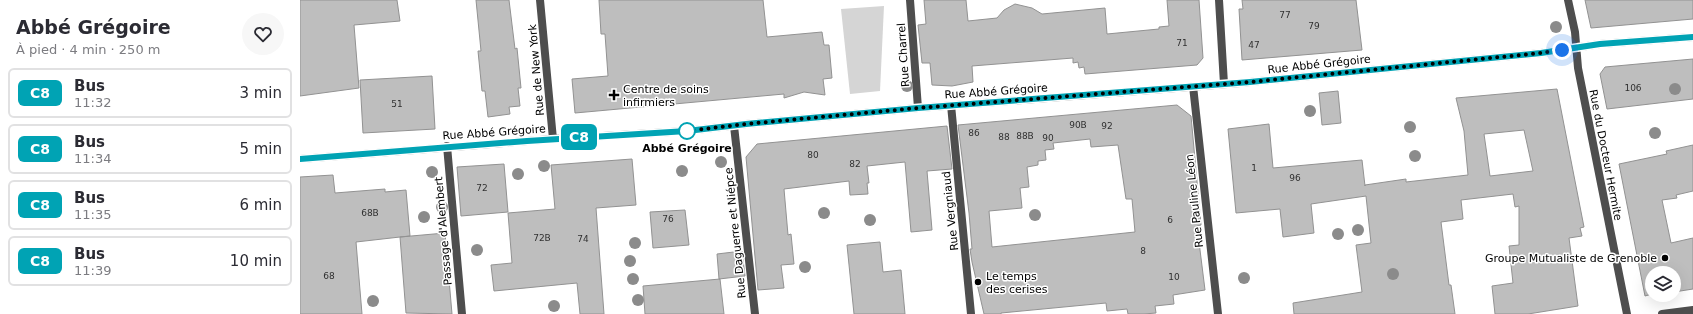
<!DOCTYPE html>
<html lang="fr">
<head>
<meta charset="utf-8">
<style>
  body { margin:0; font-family:"DejaVu Sans",sans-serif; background:#f7f7f7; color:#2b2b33; height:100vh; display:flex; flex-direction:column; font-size:15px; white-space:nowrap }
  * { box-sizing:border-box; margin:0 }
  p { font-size:13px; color:#7c7c81 }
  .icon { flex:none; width:22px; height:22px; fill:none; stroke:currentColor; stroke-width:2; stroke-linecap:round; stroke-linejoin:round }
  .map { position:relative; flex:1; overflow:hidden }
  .sheet { display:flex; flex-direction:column; background:#fff; width:300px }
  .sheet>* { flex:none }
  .badge { padding:0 8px; border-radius:6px; font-size:14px; line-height:26px }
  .controls { position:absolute; left:1345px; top:266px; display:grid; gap:8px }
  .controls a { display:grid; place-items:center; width:36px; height:36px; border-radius:50%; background:#fff; box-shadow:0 4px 16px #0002; font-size:20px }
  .you { position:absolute; width:20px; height:20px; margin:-10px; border:3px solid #fff; border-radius:50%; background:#1a73e8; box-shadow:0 0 0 6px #1a73e833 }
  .map>.badge { position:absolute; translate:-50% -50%; box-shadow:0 0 0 2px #fff }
  .round { display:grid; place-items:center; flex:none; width:42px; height:42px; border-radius:21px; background:#f7f7f7 }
  .overview { display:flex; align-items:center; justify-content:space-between; height:68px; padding:0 16px }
  h1 { font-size:19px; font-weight:700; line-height:30px }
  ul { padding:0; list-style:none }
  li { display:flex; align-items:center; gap:12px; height:50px; margin:0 8px 6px; padding:0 8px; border:2px solid #e1e1e2; border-radius:6px }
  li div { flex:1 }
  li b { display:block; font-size:15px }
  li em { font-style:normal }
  li .badge { min-width:44px; font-weight:700; text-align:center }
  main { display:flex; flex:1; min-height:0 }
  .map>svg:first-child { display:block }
</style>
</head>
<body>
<main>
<section class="sheet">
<div class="overview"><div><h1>Abbé Grégoire</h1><p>À pied · 4 min · 250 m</p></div><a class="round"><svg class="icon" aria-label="heart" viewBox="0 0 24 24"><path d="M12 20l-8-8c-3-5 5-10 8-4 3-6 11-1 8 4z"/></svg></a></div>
<ul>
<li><span class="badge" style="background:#00a3b4;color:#fff">C8</span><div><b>Bus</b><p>11:32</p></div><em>3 min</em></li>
<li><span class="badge" style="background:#00a3b4;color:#fff">C8</span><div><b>Bus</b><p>11:34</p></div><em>5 min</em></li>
<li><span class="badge" style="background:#00a3b4;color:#fff">C8</span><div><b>Bus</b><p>11:35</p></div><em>6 min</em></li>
<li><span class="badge" style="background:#00a3b4;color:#fff">C8</span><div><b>Bus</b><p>11:39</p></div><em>10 min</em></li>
</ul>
</section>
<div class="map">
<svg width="1393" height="314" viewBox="0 0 1393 314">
  <rect width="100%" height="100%" fill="#fff"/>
  <path fill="#d5d5d5" d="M584,6L580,91L550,94L541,9Z"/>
  <path fill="#bebebe" stroke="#929292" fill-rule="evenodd" d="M0,0H97L100,21L54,25L59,88L0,96Z
    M176,0H209L215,49L217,48L221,88H218L220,106L209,107L210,114L188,117L185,91H182L178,51H181Z
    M299,0H463L467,37L522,32L524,45H529L532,78L523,79L525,95L504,92L484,98V94L275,113L272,79L308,76L305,34H301Z
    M624,0H666L668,21L697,18L704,10L715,4L732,8L742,14L805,8L807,34L859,29V27L869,26L867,0H899L903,58L897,65L785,74L784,67L779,68L778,62L773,63V58L672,66L673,82L652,86L632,85L630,63H622L618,25L626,24Z
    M942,0H1056L1062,50L942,60L939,9H943Z
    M1285,0H1393V19L1291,28Z
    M1393,59V99L1307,109L1300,74L1305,67Z
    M132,76L135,129L63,133L60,80Z
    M1257,89L1284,227L1280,228L1282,236L1269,238L1278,306L1228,314H1195L1192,286L1213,283L1209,246L1219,245V206L1215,207L1213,194L1161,200L1163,219L1141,222L1149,285H1151L1155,314H994L993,303L1062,292L1056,245L1071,243L1066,196L1011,204L1014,233L983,237L980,209L936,213L928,129L969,124L973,168L1062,160L1065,186V185L1106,179V182L1168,175L1164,131L1156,98ZM1224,130L1233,171L1190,176L1184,134Z
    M1038,91L1041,123L1022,125L1019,93Z
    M877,105L891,116L901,225L897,226L905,290L873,295L874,304L855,306L856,313L844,314H828L827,309L807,311L806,303L701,313V314H684L672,262L670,249H672L669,213L658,125ZM790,139L791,147L818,145L826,199H832L835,232L692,247L689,211L722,208L720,188L729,187L727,167L738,165V161L746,160L745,150L754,149L753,143Z
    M647,126L652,169L627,171L632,230L611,232L605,162L567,166L569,183H567L568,194L550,195L549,181L484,189L488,235L491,234L494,264L481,265L484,288L458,290L446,157L457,144Z
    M1393,145V191L1376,195L1377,198L1362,200L1371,243L1393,238V289L1374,292V273H1352V294L1345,296L1319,164L1367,154L1366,151Z
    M332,159L336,205L296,208L304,314H280L277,283L194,291L191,265L212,263L208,213L255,209L251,165Z
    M204,164L208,212L161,216L157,167Z
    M33,175L35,193L85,189V192L106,190L110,236L100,237L145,233L152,314L106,313L100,237L56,242L62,314H0V177Z
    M385,210L389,245L353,248L350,212Z
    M580,242L583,272L601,270L605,314H554L547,245Z
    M442,251L445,276L419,279L417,254Z
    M420,279L424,314H345L343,286Z"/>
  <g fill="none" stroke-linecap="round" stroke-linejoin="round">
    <path stroke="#4e4e4e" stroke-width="8" d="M240,0L253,139
      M610,0L618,108
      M919,0L924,84
      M1268,0L1275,32L1278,68L1327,314
      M893,86L918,314
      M651,105L671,314
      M434,126L455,314
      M147,146L162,314
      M0,159L253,139L387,131L446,124L618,108L940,83L1241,53L1300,44L1393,37
      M1362,314L1393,310"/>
  </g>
  <g fill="#8b8b8b">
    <circle cx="1256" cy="27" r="6"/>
    <circle cx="607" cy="86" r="6"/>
    <circle cx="1375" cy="89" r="6"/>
    <circle cx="1010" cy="111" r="6"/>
    <circle cx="1110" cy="127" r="6"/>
    <circle cx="1355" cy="133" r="6"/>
    <circle cx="1115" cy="156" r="6"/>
    <circle cx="421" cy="162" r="6"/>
    <circle cx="244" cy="166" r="6"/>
    <circle cx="382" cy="171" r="6"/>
    <circle cx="132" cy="172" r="6"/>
    <circle cx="218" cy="174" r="6"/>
    <circle cx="142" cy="207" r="6"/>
    <circle cx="524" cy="213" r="6"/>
    <circle cx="735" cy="215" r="6"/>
    <circle cx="124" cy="217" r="6"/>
    <circle cx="570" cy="220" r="6"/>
    <circle cx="1058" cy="230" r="6"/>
    <circle cx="1038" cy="234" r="6"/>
    <circle cx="335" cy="243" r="6"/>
    <circle cx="177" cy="250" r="6"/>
    <circle cx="330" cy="261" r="6"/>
    <circle cx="505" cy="267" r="6"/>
    <circle cx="1093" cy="274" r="6"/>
    <circle cx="944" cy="278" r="6"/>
    <circle cx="333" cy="279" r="6"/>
    <circle cx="338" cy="300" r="6"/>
    <circle cx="73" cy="301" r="6"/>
    <circle cx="254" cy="306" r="6"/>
  </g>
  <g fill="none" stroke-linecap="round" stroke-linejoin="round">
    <g stroke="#fff" stroke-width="9">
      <path id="line" d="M0,159L227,141L387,131L446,124L618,108L950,82L1241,53L1300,44L1393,37"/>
    </g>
    <use href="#line" stroke="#00a3b4" stroke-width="6"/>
    <path stroke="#000" stroke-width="4" stroke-dasharray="0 7.2" d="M387,131L446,124L618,108L950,82L1241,53L1262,50"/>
  </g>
  <g fill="#000" stroke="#fff" stroke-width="1.5">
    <path d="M312 89h4v4h4v4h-4v4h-4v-4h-4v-4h4z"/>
    <circle cx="1365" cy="258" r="4"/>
    <circle cx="678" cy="282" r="4"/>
  </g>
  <circle fill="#fff" stroke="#00a3b4" stroke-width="2" cx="387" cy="131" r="8"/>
  <g text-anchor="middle" stroke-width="3" stroke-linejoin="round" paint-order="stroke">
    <g font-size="9" fill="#303030">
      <text x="985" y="18">77</text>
      <text x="1014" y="29">79</text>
      <text x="882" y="46">71</text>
      <text x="954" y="48">47</text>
      <text x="1333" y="91">106</text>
      <text x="97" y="107">51</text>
      <text x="778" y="128">90B</text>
      <text x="807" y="129">92</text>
      <text x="674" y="136">86</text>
      <text x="725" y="139">88B</text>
      <text x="704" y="140">88</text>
      <text x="748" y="141">90</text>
      <text x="513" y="158">80</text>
      <text x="555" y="167">82</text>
      <text x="954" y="171">1</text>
      <text x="995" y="181">96</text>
      <text x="182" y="191">72</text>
      <text x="70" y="216">68B</text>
      <text x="368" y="222">76</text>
      <text x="870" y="223">6</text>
      <text x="242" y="241">72B</text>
      <text x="283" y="242">74</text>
      <text x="843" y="254">8</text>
      <text x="29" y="279">68</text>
      <text x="874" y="280">10</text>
    </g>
    <g font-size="11" fill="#000" stroke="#fff">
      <text transform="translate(603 55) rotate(-94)" y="4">Rue Charrel</text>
      <text transform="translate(1019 64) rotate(-6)" y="4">Rue Abbé Grégoire</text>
      <text transform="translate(236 70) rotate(-95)" y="4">Rue de New York</text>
      <text transform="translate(696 91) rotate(-4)" y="4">Rue Abbé Grégoire</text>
      <text transform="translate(194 132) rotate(-4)" y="4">Rue Abbé Grégoire</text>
      <text transform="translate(1306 155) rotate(79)" y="4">Rue du Docteur Hermite</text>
      <text transform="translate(894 201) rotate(-96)" y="4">Rue Pauline Léon</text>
      <text transform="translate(650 211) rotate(-96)" y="4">Rue Vergniaud</text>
      <text transform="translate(143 231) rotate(-95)" y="4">Passage d'Alembert</text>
      <text transform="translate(435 233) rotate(-96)" y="4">Rue Daguerre et Niépce</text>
    </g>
    <g font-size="11" fill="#000" stroke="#fff" text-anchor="start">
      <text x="323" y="93">Centre de soins<tspan x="323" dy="13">infirmiers</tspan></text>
      <text x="1357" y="262" text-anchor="end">Groupe Mutualiste de Grenoble</text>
      <text x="686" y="280">Le temps<tspan x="686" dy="13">des cerises</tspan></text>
    </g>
    <g font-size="11" font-weight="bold" fill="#000" stroke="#fff">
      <text x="387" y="152">Abbé Grégoire</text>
    </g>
  </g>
</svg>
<div class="controls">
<a><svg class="icon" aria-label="layers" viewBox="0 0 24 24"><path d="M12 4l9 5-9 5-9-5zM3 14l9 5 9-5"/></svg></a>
</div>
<div class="you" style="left:1262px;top:50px"></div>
<b class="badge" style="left:279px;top:137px;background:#00a3b4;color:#fff">C8</b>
</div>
</main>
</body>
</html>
